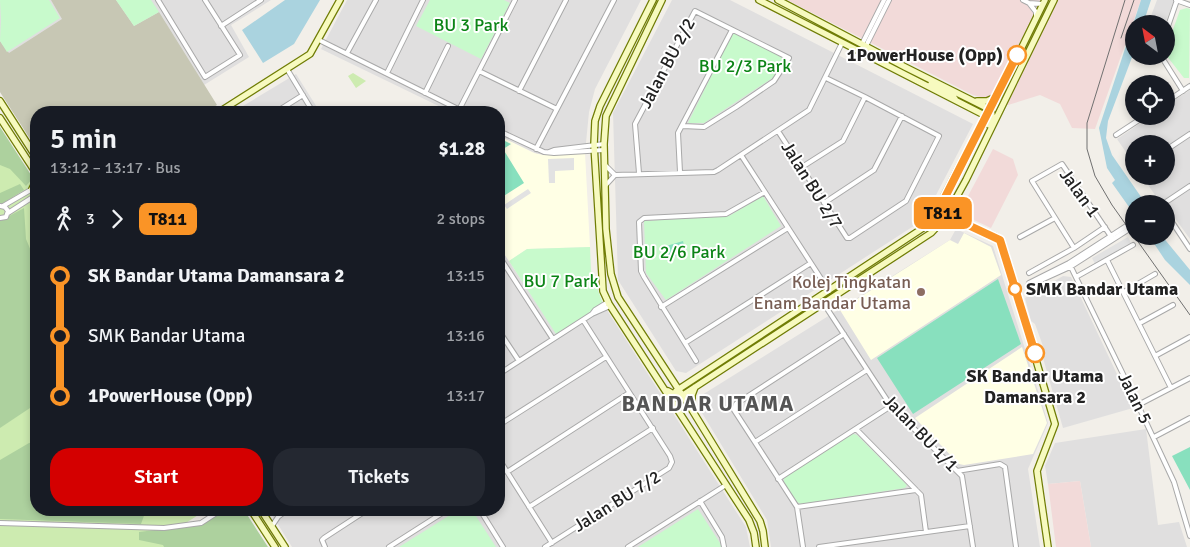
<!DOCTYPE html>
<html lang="en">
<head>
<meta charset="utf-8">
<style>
  body { margin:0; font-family:Signika,sans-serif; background:#242831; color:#f1f3f6; height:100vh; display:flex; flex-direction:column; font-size:19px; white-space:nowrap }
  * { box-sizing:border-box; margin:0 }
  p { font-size:16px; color:#9ea1a6 }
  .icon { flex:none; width:28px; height:28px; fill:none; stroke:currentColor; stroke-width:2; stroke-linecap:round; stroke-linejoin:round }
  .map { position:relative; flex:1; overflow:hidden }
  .sheet { position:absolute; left:30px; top:106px; width:475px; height:410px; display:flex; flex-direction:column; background:#171b24; border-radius:20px; box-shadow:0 2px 8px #0003 }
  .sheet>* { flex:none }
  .badge { padding:0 10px; border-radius:8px; font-size:18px; line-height:32px }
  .needle { width:32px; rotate:328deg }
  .controls { position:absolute; left:1125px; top:15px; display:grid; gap:10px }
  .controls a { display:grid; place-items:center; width:50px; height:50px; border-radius:50%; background:#171b24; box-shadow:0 2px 8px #0003; font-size:25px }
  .map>.badge { position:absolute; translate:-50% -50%; box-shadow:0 0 0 2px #fff }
  .legs { display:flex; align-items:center; gap:8px; height:55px; padding:0 20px; font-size:16px }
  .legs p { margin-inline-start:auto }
  .summary { display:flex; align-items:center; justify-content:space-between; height:85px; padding:0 20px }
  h1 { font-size:28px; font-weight:600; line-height:38px }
  .button { display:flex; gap:10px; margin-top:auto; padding:10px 20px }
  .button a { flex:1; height:58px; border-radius:20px; background:#d40000; color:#fff; font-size:20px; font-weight:600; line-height:58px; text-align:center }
  .button a+a { background:#242831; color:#f1f3f6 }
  ul { padding:0 20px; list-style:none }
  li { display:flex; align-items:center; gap:18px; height:60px; font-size:19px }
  li i { display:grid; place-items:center; width:8px; height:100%; margin:0 6px; background:currentColor }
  li i::after { content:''; width:12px; height:12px; margin:-6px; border:4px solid; border-radius:50%; background:#171b24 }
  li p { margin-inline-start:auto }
  li:first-child i { background:linear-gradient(#0000 50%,currentColor 0) }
  li:last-child i { background:linear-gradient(currentColor 50%,#0000 0) }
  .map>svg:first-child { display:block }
</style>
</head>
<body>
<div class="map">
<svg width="1190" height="547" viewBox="0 0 1190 547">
  <rect width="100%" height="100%" fill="#f2efe9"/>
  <path fill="#e0dfdf" d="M0,0H271L231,25L249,57L204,85L205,112H36V148L0,92Z
    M347,0H641L595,89L589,112L585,153L554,156L537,154L499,136V112H451L321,49Z
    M672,0H730L973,124L923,220L686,373L676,371L618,280L613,113Z
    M1157,0H1174L1165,24H1148Z
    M296,74L320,112H233Z
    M1190,90V239L1166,206V204H1164L1157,198L1142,176H1166V144H1134V164L1117,139L1151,116H1166V106Z
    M956,229L993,246L1048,423L1028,469L1040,547H771L767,520L699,408L702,395L950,240Z
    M499,246L556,333L603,304L746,527L750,547H292L269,510H499Z
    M1063,276L1071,277L1133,408L1063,428L1041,351L1043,346L1035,324L1031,321L1025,298Z
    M1146,429L1158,525L1179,522L1187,547H1091L1080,481L1048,484L1045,466L1055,443Z"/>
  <path fill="#f2dad9" d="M787,0H1141L1095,129L1072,128L1060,104L1040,95L1008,105L973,95Z
    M993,149L1013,159L1018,175L991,228L959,213Z
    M1080,481L1091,547H1056L1048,484Z"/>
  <path fill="#ffffe5" d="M499,136L534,153L543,155L585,153L590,247L527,249L509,261L499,246Z
    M964,233L991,247L1001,275L871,360L840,310L950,240L958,244Z
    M1022,347L1047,423L1033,454L964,465L959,464L915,418Z"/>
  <path fill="#c7c7b4" d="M51,0H116L134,26L159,12L217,105L205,112H36V148L0,92V41L9,53L62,19Z"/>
  <path fill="#cdebb0" d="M353,73L366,81L356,88L348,76Z
    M0,131L36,188V510H206L161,539L167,547H0Z"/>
  <path fill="#add19e" d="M0,127L33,178L26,186L10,169L0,165Z
    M20,184L24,190L0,205V193Z
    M24,208L26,239L36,263V404L0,428V221Z
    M36,442V510H153L145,513L141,524L0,519V460L29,443Z
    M183,510H209L201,516L184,515Z
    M227,510H244L268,547H164L163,545L139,540V532L202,524Z"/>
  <path fill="#c8facc" d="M0,0H49L60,18L7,52L0,41L1,20Z
    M116,0H151L159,12L134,26Z
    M430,0H504L510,3L481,59L416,26Z
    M1187,8L1190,9L1189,78H1184L1166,55V49L1180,10Z
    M733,32L786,58L774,77L704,123H688Z
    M763,196L781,226L666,300L646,273L644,221L729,216Z
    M590,247L591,271L603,304L556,334L509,261L527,249Z
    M853,434L857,435L907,485L905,488L801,504L797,502L784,483V477Z
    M698,509L720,543L721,547H638Z
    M458,510H472L496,547H399Z"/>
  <path fill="#88e0be" d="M499,138L511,144L503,149L524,183L499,199Z
    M683,241L686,253L666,259L663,247Z
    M998,279L1021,344L913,414L877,358Z
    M1190,447V490L1172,456Z"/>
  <path fill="#e2e2e2" d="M574,158V170L555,171V183H549L548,159Z
    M528,189L531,193L507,209L504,205Z
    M1128,237L1131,243L1095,264L1092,258Z"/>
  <path fill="#aad3df" d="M285,0H320L294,44L263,63L242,30Z
    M1141,0H1151L1143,24H1134V52L1108,121L1106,138L1112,155L1146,204H1134V214L1112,183L1115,180L1107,168L1099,128Z
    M1149,236H1162L1190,270V285L1165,260Z"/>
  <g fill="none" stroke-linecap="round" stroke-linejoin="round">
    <g stroke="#a9a9a9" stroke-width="6">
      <path id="street" d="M158,0L205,77
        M1023,0L1029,3L1043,4
        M1176,0L1190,5
        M1029,3L1036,12V16
        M221,26L261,0
        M1166,32L1177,0
        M319,40L464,112
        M862,44L884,0
        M866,46L889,0
        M347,53L376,0
        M1161,56L1183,91
        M287,69L313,112
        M479,71L557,109
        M387,73L423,0
        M205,77L240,55L205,0
        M519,91L566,0
        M425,93L448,46
        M1166,102L1190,86
        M459,110L515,0
        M276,112L303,95
        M499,131L544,152L554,153L604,150
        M778,131L847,238H850L906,201L939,136L865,97L826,78
        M1116,135L1145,116
        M536,149L614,0
        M1166,150L1190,134
        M549,152L554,150L604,144
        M741,155L829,291
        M604,164L615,175
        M802,167L843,141L865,97
        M680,172L678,133L732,30
        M639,173L635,124L695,11L789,58L774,81L736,107L704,127L683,126
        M605,186L615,175L714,172L718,170L809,110L842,43
        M824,203L874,170L902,116
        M1163,204L1190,186
        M0,206L5,207L8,211L6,217L0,218
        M3,206L34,188
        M8,213L36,195
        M1166,213L1190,249
        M1134,221L1069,263L1029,283L1028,286L1070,267L1134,226
        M1020,237L1055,218
        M1074,248L1032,181L1062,164L1112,238
        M499,256L553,339
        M1107,260L1171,388
        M1069,263L1138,405L1174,482L1190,536
        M1029,273L1074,248L1105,227
        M1076,277L1133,245
        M1124,292L1155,274
        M824,304L891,406L962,476L973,547
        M661,307L788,228
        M592,314L595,310L608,302
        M1140,323L1173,305
        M499,331L519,361
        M685,343L811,263
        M1155,356L1190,337
        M696,361L644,277L641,271L639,222L644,218L726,214L765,192
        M499,374L592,314L610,306
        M1138,405L1190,378
        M499,425L606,357
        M856,429L921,495L926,532
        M1154,437L1190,418
        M755,442L867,370
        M499,459L552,543
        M957,471L1000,464L1005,467L1016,547
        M507,472L629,393
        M778,479L891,406
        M700,501L722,537L724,547
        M529,507L653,428
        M797,507L916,490
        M480,510L503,547
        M0,523L164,528L201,523L221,510
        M272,526L278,517L287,510
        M325,547L322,540L324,538L367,510
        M389,547L447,510
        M545,547L669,468L672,462L670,456L583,320
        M628,547L726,485
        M803,547L797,507L734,410L736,404L844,334
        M819,547L970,526"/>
    </g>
    <g stroke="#707d05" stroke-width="8">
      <path id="secondary" d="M653,0L600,106L595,121L594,145L603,291L609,304L749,520L754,533L756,547
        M662,0L606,116L604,144L606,229L611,274L618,297L692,410L760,521L763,531L765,547
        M759,0L986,116
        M778,0L905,67L989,109
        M931,84L951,94L955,99
        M0,101L36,157
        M977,101H987L996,97
        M219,112L310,54L340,0
        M0,118L36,173
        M989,125C992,120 994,114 989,109
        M32,189L36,181
        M35,196H36
        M938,211L996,237L1001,242L1055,424L1037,471L1048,547
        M938,227L955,222
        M668,391L677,396L683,395L931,233L945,218L966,180L1054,0
        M676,391L926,226L931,221L989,109L998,96L1045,0
        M692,407V395L695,387
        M251,510L275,547
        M261,510L285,547"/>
    </g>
    <use href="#street" stroke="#fff" stroke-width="4"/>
    <use href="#secondary" stroke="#f7fabf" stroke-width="5.5"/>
    <path stroke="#707070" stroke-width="1" d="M1125,0L1087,123V149L1095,176L1112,205L1190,315
      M1121,38L1134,0"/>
  </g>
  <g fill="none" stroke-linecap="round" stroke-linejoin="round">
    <g stroke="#fff" stroke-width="11">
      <path id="line-1" d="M1017,55L938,211L1000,240L1035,353"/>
    </g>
    <use href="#line-1" stroke="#fa9426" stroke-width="8"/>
  </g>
  <g fill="#fff" stroke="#fa9426" stroke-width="2.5">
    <circle cx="1017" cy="55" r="9"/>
    <circle cx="1015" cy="289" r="6"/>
    <circle cx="1035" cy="353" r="9"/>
  </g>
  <circle fill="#8d6e63" stroke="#fff" stroke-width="2" cx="921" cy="292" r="5"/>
  <g text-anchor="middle" stroke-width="4" stroke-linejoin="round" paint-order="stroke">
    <g font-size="18" fill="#0c8416" stroke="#fff">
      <text x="471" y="31">BU 3 Park</text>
      <text x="745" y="72">BU 2/3 Park</text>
      <text x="679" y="258">BU 2/6 Park</text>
      <text x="561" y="287">BU 7 Park</text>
    </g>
    <g font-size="18" font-weight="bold" fill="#222" stroke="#fff" text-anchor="end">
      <text x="1003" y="61">1PowerHouse (Opp)</text>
      <text x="1026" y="295" text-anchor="start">SMK Bandar Utama</text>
      <text x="1035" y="382" text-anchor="middle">SK Bandar Utama<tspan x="1035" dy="21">Damansara 2</tspan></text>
    </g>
    <g font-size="18" fill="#222" stroke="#fff">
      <text transform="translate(667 63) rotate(-62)" y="6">Jalan BU 2/2</text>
      <text transform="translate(812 185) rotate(58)" y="6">Jalan BU 2/7</text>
      <text transform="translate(1080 193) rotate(54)" y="6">Jalan 1</text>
      <text transform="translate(1135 398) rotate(64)" y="6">Jalan 5</text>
      <text transform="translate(921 433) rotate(46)" y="6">Jalan BU 1/1</text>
      <text transform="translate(617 501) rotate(-32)" y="6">Jalan BU 7/2</text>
    </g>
    <g font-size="18" fill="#785e54" stroke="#fff" text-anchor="end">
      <text x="911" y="288">Kolej Tingkatan<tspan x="911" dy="21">Enam Bandar Utama</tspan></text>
    </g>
    <g font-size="22" font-weight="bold" letter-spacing="1" fill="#555" stroke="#fff">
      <text x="708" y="411">BANDAR UTAMA</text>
    </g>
  </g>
</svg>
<div class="controls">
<a><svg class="needle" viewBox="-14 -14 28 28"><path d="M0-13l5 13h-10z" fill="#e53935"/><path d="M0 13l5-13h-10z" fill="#9ea1a6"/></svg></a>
<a><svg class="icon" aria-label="locate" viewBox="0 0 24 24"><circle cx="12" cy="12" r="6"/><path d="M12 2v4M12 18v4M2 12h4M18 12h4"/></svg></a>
<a>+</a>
<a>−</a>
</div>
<b class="badge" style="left:943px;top:213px;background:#fa9426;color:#111">T811</b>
<section class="sheet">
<div class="summary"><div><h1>5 min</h1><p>13:12 – 13:17 · Bus</p></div><b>$1.28</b></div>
<div class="legs"><svg class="icon" aria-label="walk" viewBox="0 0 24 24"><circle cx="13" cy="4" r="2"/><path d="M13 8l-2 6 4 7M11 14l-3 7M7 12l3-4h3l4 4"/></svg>3<svg class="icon" aria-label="forward" viewBox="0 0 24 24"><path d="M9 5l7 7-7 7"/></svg><b class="badge" style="background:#fa9426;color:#111">T811</b><p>2 stops</p></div>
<ul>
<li><i style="color:#fa9426"></i><b>SK Bandar Utama Damansara 2</b><p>13:15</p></li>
<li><i style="color:#fa9426"></i><span>SMK Bandar Utama</span><p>13:16</p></li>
<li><i style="color:#fa9426"></i><b>1PowerHouse (Opp)</b><p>13:17</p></li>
</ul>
<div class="button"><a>Start</a><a>Tickets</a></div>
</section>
</div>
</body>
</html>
